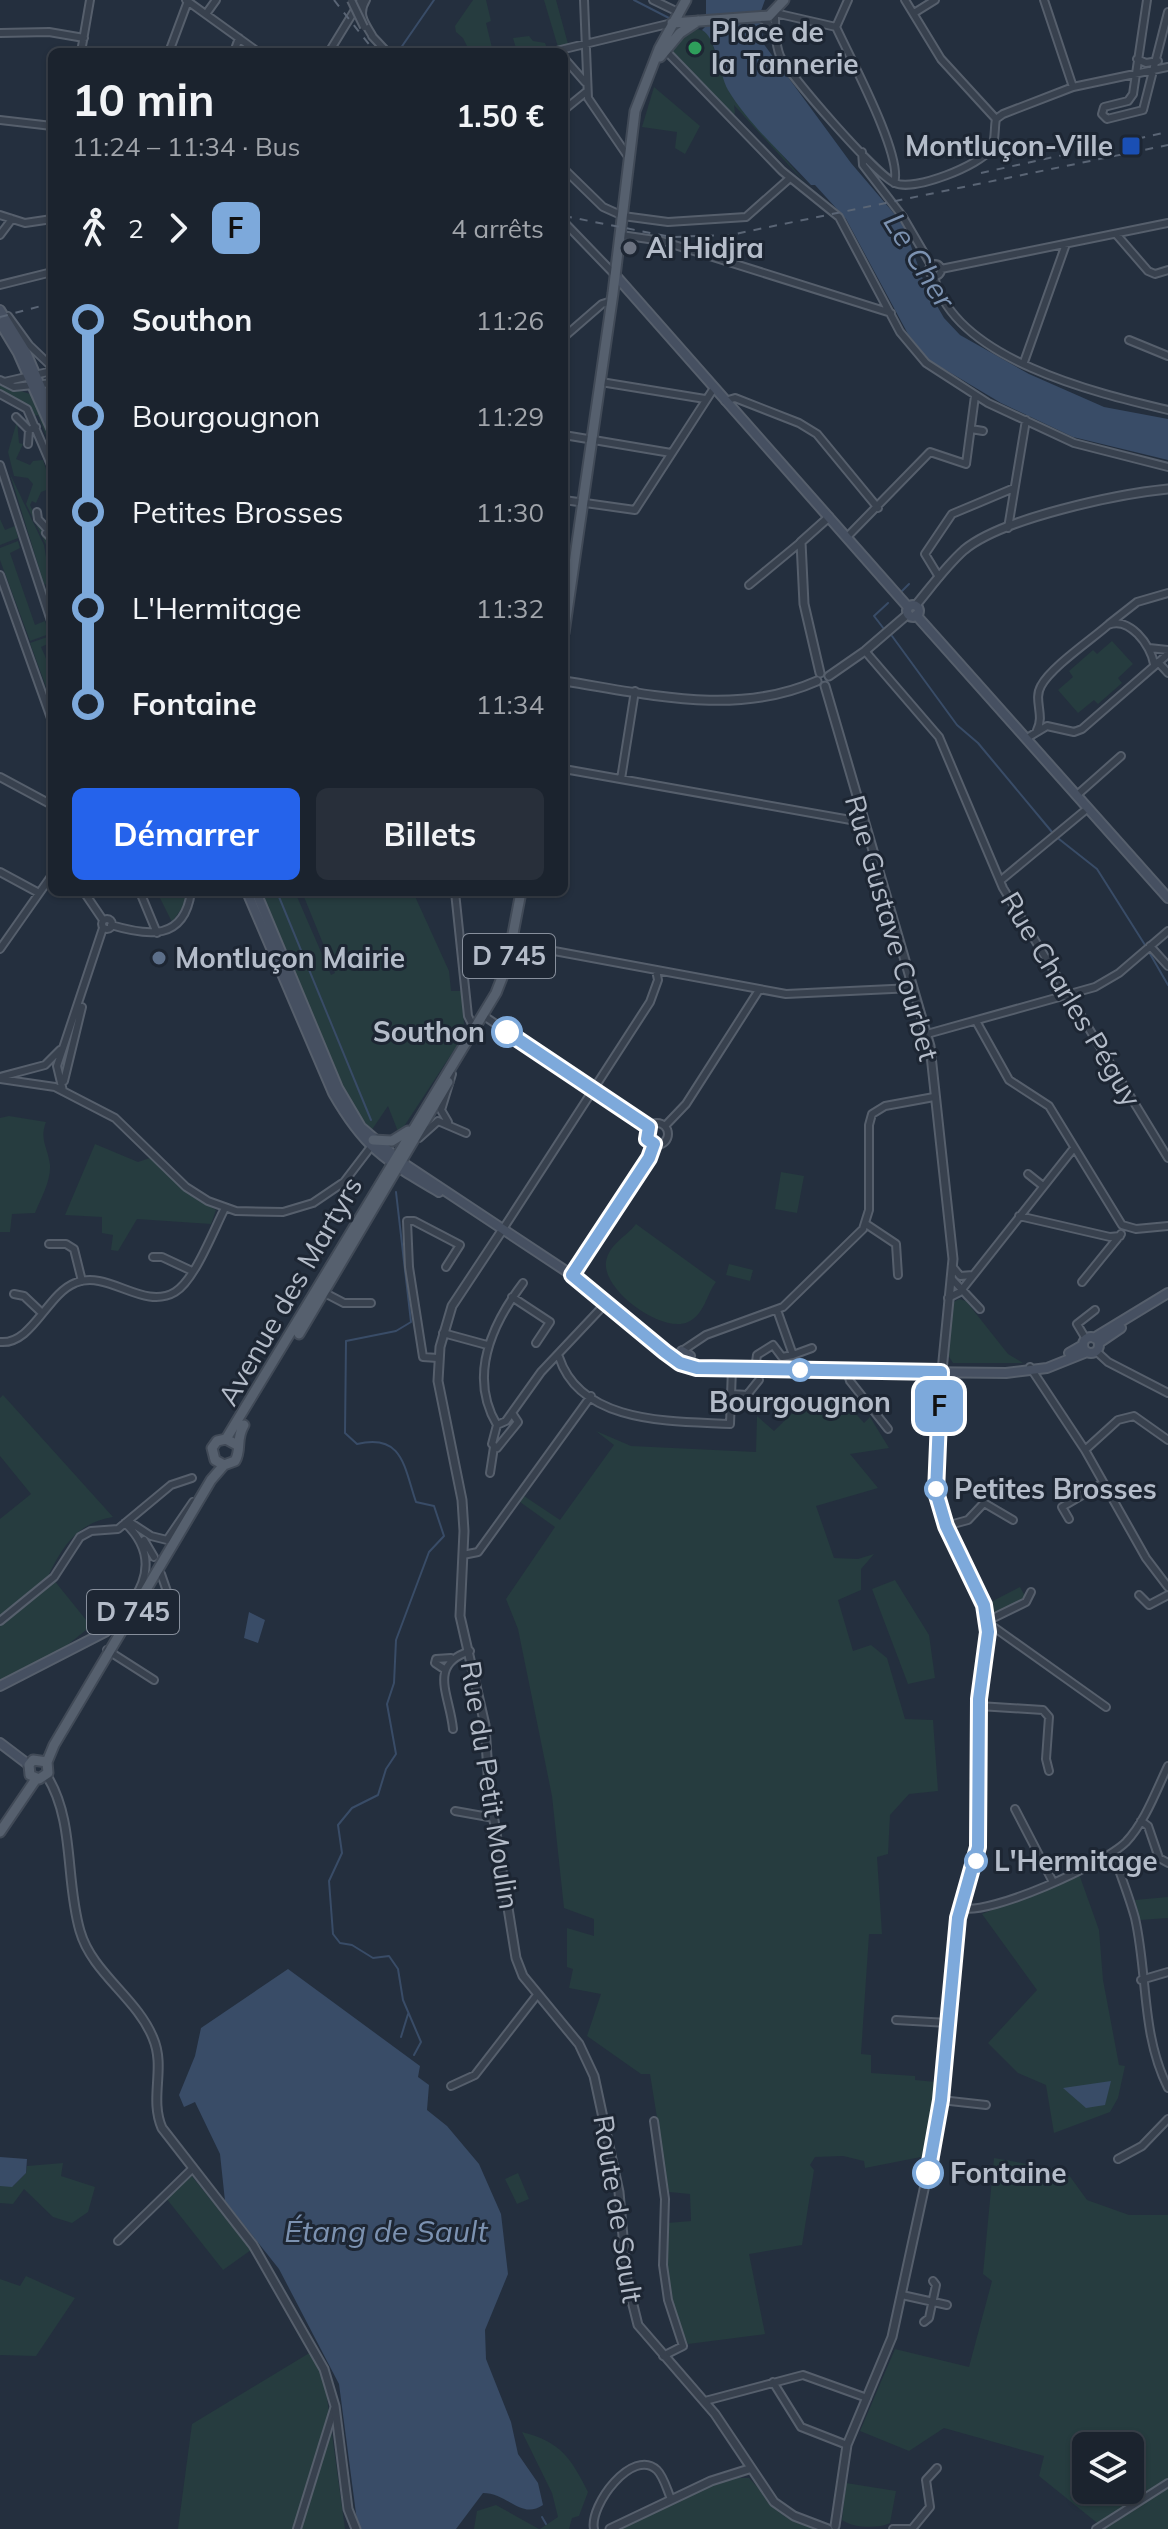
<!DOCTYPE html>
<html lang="fr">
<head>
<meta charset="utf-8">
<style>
  body { margin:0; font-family:Mulish,sans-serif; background:#282f3a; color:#f1f3f6; height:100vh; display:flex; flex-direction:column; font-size:30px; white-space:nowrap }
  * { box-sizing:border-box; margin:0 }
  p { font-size:26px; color:#a0a4aa }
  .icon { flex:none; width:44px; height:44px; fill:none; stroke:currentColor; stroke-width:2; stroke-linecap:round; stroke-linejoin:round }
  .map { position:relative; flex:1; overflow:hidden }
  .drawer { position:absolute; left:48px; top:48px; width:520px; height:848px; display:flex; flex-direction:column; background:#1b232e; border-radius:12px; box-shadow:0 2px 6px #0004,0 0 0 2px #39404a }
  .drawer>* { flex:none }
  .badge { padding:0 16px; border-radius:12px; font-size:28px; line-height:52px }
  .controls { position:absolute; left:1072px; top:2432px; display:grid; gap:16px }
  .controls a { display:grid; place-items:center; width:72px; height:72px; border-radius:12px; background:#1b232e; box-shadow:0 2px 6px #0004,0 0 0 2px #39404a; font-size:40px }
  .map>.badge { position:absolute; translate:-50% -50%; box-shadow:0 0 0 4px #fff }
  .legs { display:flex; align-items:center; gap:12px; height:88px; padding:0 24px; font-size:26px }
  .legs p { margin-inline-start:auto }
  .head { display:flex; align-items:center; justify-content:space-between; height:136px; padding:0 24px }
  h1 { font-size:44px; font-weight:700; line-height:60px }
  .primary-button { display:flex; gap:16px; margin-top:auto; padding:16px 24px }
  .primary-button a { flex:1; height:92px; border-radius:12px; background:#2563eb; color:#fff; font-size:32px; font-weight:700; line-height:92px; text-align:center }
  .primary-button a+a { background:#282f3a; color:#f1f3f6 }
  ul { padding:0 24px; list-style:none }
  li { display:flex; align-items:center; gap:28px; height:96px; font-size:30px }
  li i { display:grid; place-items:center; width:12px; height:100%; margin:0 10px; background:currentColor }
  li i::after { content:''; width:20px; height:20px; margin:-10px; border:6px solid; border-radius:50%; background:#1b232e }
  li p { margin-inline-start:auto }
  li:first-child i { background:linear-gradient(#0000 50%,currentColor 0) }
  li:last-child i { background:linear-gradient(currentColor 50%,#0000 0) }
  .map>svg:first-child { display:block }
</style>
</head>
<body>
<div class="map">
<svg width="1168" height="2529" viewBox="0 0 1168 2529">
  <rect width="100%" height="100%" fill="#242f3e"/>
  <path fill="#263c3f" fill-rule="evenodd" d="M473,0H486L491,21L486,23L493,52H470L463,38L456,32L455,26Z
    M544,0H556L568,44L558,47Z
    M689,27L708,32L729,91L807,185L734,105L735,113L731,117L670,52L674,48L671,45Z
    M529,36L533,41L545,43L548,50L517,52L513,38Z
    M654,87L700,126L685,154L675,148L677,132L642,127Z
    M0,384L33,395L52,440V451L38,415L34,416L28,406L0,392Z
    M17,421L19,443L23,444L16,459L30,465L33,461L43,460L52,488L41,492L36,503L32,501L30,505L46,538L51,540L47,547L26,504L33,484L28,478L14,476L8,452Z
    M10,474L44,545L51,586L44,584Z
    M0,519L5,530L15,526L18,538L0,545Z
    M18,541L20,548L10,553L35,625L45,621L49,634L30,641L0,560V548Z
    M50,636L52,642L41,647L52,672L49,673L52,703L30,643Z
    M1112,641L1133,664L1118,678L1122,683L1098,704L1094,700L1078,713L1058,690L1073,677L1069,671L1093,650L1097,654Z
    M157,892H188L187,901L172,922Z
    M261,892H295L331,975L335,973L302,892H413L449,971L451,991H463L464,1028L458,1044L399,1134L388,1106L371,1131L345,1094Z
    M9,1116L46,1122C39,1140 48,1147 50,1165C51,1181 41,1198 35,1213L12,1214L10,1232H0V1118Z
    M95,1144L138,1162L150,1158L188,1194L216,1210L211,1224L137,1219L118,1251L111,1250L113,1235L102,1233V1217L65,1215Z
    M781,1172L804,1176L797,1213L775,1209Z
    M636,1224L716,1282C706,1295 705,1314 688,1322C662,1334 602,1290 606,1262C609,1244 626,1237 636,1224Z
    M729,1264L753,1270L750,1281L726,1275Z
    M959,1299L966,1301L1008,1354L1023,1363H953L948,1355L952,1303Z
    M3,1395L113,1517C78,1523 64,1544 49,1574L91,1626L65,1647L0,1680V1519L31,1494L0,1456V1398Z
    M840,1396L864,1423L870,1417L889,1448L850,1454L878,1488L816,1506L834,1558L858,1559L874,1554L861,1569V1590L838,1600L853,1651L871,1645L887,1658L905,1719L933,1720L938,1791L909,1794L890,1815L888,1854L877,1857L882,1934H869L861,2054L871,2055V2073L915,2076V2080L936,2082L926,2156L865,2168L864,2161L843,2156L815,2157L810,2165L814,2170L802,2245L749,2254L765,2334L688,2344C665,2293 665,2278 667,2223L691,2221L690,2194L669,2192L650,2074H641L587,2036L601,1994L569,1988L573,1969L567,1967V1928L594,1936V1919L564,1908L552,1796L518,1629L506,1599L555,1527L520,1502L524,1496L560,1520L614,1445L596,1431L631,1446L756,1452L757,1416L774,1431L808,1398Z
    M895,1580L929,1635L935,1678L908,1684L872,1589Z
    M1020,1587L1027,1600L993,1617L989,1603Z
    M1079,1874L1099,1930L1103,1980L1119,2065L1125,2066L1118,2098L1110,2112L1054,2133L1046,2085L1018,2073L988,2043L1037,1990L982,1914Z
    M1168,1897V1918L1140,1920L1135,1900Z
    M994,2158L1066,2171L1087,2200L1129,2215H1168V2529H1100L1101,2526L1039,2476L1044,2456L944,2428L909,2451L860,2431L895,2349L969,2367L992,2281L983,2274ZM1086,2446H1130V2490H1086Z
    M63,2163L61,2176L95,2187L88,2212L72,2223L53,2217L24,2189L13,2204L0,2203V2186H13L26,2173L27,2166Z
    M518,2173L529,2199L517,2204L505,2179Z
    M191,2175L251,2250L223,2270L166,2198Z
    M26,2276L75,2298L36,2356L0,2355V2279L20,2286Z
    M311,2352L325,2383L345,2529H178L192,2424Z
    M522,2432C561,2442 571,2458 588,2492L579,2516L572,2518L569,2529H540L558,2517L552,2493Z
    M724,2478H749L784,2516L816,2529H619Z
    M846,2483L896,2491L890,2523C878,2529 853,2528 842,2520Z
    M496,2505L539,2529H474L477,2511Z"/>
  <path fill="#394c67" d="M706,0H765L761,11L763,43L851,163L903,224L925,285L944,318L960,335L1029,374L1104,407L1168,419V460L1073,437L1001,403L929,360L908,334L846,219L815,185H811C784,155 749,125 728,90C719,74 716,37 702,30L706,26Z
    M249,1612L265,1620L258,1643L244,1638Z
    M288,1969L420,2066L418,2077L429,2085L427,2110L447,2126L479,2164L501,2214L508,2274L485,2330L486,2359L511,2422L518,2454L538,2483L543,2505C521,2520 508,2493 483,2493L456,2529H358L339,2384L279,2269L225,2201L220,2154L195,2102L184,2107L179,2095L195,2056L201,2028Z
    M1111,2081L1105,2105L1086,2108L1063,2088Z
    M0,2157L27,2159L26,2173L12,2187L0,2186Z"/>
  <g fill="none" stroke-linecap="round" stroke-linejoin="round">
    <path stroke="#394c67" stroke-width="2" d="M634,0L669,18
      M398,52L434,0
      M902,591L909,584
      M884,629L874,616L888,603
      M892,636L957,725L978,743L1052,832
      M1059,839L1097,869L1145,945
      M277,892L371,1120
      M1149,952L1168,985
      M396,1192L411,1322L396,1331L346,1341L345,1433L357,1444C403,1433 404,1467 416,1502L434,1506L444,1536L429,1552L396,1640L394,1683L387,1704L396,1754L386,1769L378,1795L352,1808L338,1825L342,1853L329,1881L333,1934L340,1943L352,1945L373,1958L389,1956L398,1969L403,2000L421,2042L414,2055
      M401,2037L408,2014
      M542,2517L546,2524"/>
    <g stroke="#565f6c" stroke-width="10">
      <path id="minor" d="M186,0L258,52
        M366,0C357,15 365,23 373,37
        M584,0L588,98L629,158
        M653,0L678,12
        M905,0L941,59L996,119
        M1044,0L1073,87
        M1147,0L1133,94L1128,101L1104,107L1102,114L1107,119L1143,110L1168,12
        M914,13L935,0
        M206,14L216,0
        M761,18L771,26L774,37
        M836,27L775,13C775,27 775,43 780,56C789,75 877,176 895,183C914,192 980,165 991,149C996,141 994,128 996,119L1003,114L1073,87L1168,67
        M836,27C849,56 904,157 894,183
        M836,27L848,0
        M0,33L49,32L84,38
        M372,36L387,52
        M665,50L782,171L839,217L900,332L926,363L988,403L1074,443L1168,467
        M81,52L90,0
        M169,52L188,1
        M234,52L239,38
        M329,52L361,0
        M552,52L672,23
        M564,58L585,82
        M1137,59L1146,63L1158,61
        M564,110L586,92
        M0,120L52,126
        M862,152L863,165L903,217L931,265
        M564,169L603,207L623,216L668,222L746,217L790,178
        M0,215L25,223L52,219
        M564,222L616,276
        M1116,234L1148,271L1155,274L1168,270
        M0,235L12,219
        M621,235L662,241L891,313
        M929 270a6 6 0 1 1 12 0a6 6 0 1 1-12 0Z
        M941,269L1168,223
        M934,276C953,359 1096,393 1168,410
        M0,285L52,272
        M8,316L29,345L52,367
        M564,337L602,304L612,301
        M1129,340L1168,356
        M1024,362L1066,244
        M0,380L14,387L52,383
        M4,382L52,371
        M601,382L705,399
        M0,394L27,409L52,467
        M725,401L735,398L799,423L817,434L878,508
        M47,403L52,385
        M16,417L29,430
        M971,429L983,431
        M564,435L671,453
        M28,444L29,430L36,427
        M0,465L52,624
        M564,500L635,510L714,388
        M37,512L38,519L47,529
        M52,525L46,533L52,539
        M1008,528L1026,420
        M847,537L930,452L966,464L975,396
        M0,575L52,721
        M939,577L925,554L952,514L1014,488
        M749,585L801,542
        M1109,624L1137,602L1168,593
        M1149,648L1168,650
        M865,651L939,737L1003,888L1168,1158
        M1158,662L1168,673
        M1037,730C1045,715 1033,700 1041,686C1051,667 1091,640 1108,625C1129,616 1151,645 1154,664
        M1027,738L1047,726L1074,732L1082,729L1168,654
        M564,769L862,822
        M0,777L52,805
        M621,779L635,691
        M1077,795L1121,756
        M0,872L37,892
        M1000,881L1088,808
        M84,892L103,920
        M140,892L157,933
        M455,892L468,1016L475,1030
        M102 924a5 5 0 1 1 10 0a5 5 0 1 1-10 0Z
        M111,925C148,936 184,941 191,892
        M511,943L786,994L913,988
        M1150,946L1168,966
        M0,949L52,875
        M484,1016L649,1127
        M976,1021L1009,1080L1049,1106L1122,1225L1136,1229L1168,1226
        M927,1034L1095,987L1119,973L1168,931
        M0,1077L45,1065L60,1050
        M0,1079L55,1087L115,1118L186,1187L208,1201L236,1211L283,1212L313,1203L344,1182L370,1148
        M64,1081L82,1007
        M63,1091L57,1066L103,928
        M448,1122L441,1110L452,1074
        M646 1134a11 11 0 1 1 22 0a11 11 0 1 1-22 0Z
        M665,1126L686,1104L759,990
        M419,1138L438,1121L466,1133
        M1028,1174L1043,1186
        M1019,1216L1110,1237L1120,1236
        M866,1224L896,1244L898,1275
        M503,1229L650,1002L658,980L656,970
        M49,1244H66L74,1249L82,1281
        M153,1257H162L192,1271
        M952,1266L960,1276L973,1275
        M572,1275L643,1169L654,1144
        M951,1278L980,1309
        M1082,1282L1121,1234
        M523,1283C492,1324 468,1376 497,1425L506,1421L541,1372L607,1302
        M321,1291L344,1303H371
        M14,1294L24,1296L42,1313
        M512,1297L550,1322L536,1343
        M948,1298L960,1292L1074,1148
        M443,1333L487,1345
        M1086,1339L1077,1324L1095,1310
        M0,1342C32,1345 47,1294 75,1283C108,1269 143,1311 175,1292C195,1280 214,1229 225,1208
        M682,1351L706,1335L783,1307L863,1229L869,1210V1125L872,1114L885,1106L934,1097
        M1096,1351L1108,1362L1168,1393
        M793,1355L812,1348
        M559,1357C581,1425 674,1421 730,1424L732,1368
        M438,1358L423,1357L409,1267L407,1221H414L460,1245L446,1267
        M756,1362L757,1355L773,1345L782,1357L793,1355L777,1310
        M1030,1367L1085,1450L1146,1558L1168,1587
        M847,1371L850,1381L888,1429
        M732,1394L747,1395L759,1380
        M497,1425L492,1444L497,1448L518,1422L512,1413
        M1085,1450L1118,1420L1134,1416L1168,1440
        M490,1473L494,1447
        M1069,1519L1062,1507L1103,1483
        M128,1521L151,1536L167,1540L193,1502
        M946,1526L968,1520L984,1503L1013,1520
        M144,1540L154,1557
        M463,1555L478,1552L591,1396
        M1139,1595L1149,1605L1168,1595
        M145,1596V1607L152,1614L161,1615L168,1609L169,1597L161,1574
        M0,1621L54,1577L80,1537L91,1531L118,1529L171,1485L192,1478
        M987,1621L1026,1602L1031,1592
        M988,1623L1106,1707
        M97,1632C138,1606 167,1563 125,1523
        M107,1650L154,1680
        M444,1669L435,1663L436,1659L451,1658
        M979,1706L1043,1710L1049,1717L1046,1759L1049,1771
        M453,1729C450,1695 427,1665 470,1651
        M1015,1809L1053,1882
        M455,1811L494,1818
        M1141,1821L1148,1826L1159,1858L1168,1863
        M1113,1853C1120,1874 1129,1896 1135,1918C1148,1975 1141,2034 1168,2088
        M961,1908C989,1916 1104,1864 1126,1842C1145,1822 1156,1791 1168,1766
        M1141,1980L1168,1972
        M896,2020L948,2023
        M451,2086L475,2075L537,1995
        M941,2100L986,2105
        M654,2121L665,2199L663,2265L668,2300L683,2346L663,2356
        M1118,2159L1142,2146L1168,2119
        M118,2241L193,2168
        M902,2295L947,2305
        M924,2322L929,2318L936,2285L933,2281
        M773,2382L801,2427L847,2445
        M705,2401L803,2375L867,2398
        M297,2529L334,2409
        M594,2529C589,2505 633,2447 657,2470C664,2477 667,2490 671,2499
        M893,2529H909
        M912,2529L930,2507L926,2480L937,2468
        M1096,2529L1168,2483"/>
    </g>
    <g stroke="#565f6c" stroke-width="11">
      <path id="tertiary" d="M916,605C931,587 946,566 964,550C1002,518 1118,494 1168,489
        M820,673L804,604L801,542L829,517
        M829,676L865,651L908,614
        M564,681C648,694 736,717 817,681
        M825,686L930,1046L953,1259L941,1381L936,1489L946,1526L984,1605L988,1632L979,1699L978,1847L958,1918L938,2125L892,2337L847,2445L835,2526
        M503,1229L452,1306L440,1347L438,1381L462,1500L464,1531L460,1616L485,1725L489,1789L516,1958L523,1976L579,2044L594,2076L619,2192L627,2281L638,2325L715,2414L774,2502L794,2516L828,2529
        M47,1776C75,1821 65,1880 80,1931C92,1973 137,1998 153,2038C166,2068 149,2098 162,2128L253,2245L324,2369L335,2406L348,2509L356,2529
        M610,2529L711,2481L749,2469"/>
    </g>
    <g stroke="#565f6c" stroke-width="12">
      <path id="secondary" d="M616,276L908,607
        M0,310L26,352L52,414
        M0,323L18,353L52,430
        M907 611a6 6 0 1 1 12 0a6 6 0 1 1-12 0Z
        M916,615L1168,898
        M247,892L333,1093C365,1149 385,1160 439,1192
        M256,892L338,1088L361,1127L403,1163L572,1275L680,1363H687L690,1356L682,1351L677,1360
        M1083 1345a8 8 0 1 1 16 0a8 8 0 1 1-16 0Z
        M1094,1338L1168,1293
        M1099,1343L1121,1328
        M1069,1353L1083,1345
        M685,1364L732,1370L1006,1373L1047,1368L1087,1352
        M0,1686L105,1632L128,1614
        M0,1743L29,1765"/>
    </g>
    <g stroke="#414a57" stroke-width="13">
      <path id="primary" d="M672,23L769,16L784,0
        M660,57L680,33L698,21
        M564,633L613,293L635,111L659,49L686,0
        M373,1140L392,1141L408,1131
        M299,1334L448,1082
        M226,1439L496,993L507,965L521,892
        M237,1445L226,1439L217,1441L212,1448L215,1460L224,1465L235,1461C242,1449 235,1440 244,1425
        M47,1762L33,1760L29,1765L30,1775L39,1779L48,1773L47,1762L54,1745L211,1480L224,1465
        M0,1832L36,1779"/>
    </g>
    <use href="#minor" stroke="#38414e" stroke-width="6"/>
    <use href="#tertiary" stroke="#38414e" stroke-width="7"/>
    <use href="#secondary" stroke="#465061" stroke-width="8"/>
    <use href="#primary" stroke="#56606e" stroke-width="9"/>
    <path stroke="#5a6575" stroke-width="2" stroke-dasharray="8 8" stroke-linecap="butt" d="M334,0L375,52
      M981,173L1168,132
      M564,216L671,237L730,235L1168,145
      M0,317L52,303"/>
    <g stroke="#565f6c" stroke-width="10" stroke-linecap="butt">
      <path id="minor-bridge" d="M351,0L364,27"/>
    </g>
    <use href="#minor-bridge" stroke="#38414e" stroke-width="6"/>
  </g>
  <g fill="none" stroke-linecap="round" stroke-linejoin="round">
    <g stroke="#fff" stroke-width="18">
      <path id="line-1" d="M507,1032L649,1127L647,1139L654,1144L649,1158L572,1275L665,1352L680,1363L697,1368L941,1372L936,1492L946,1526L984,1605L988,1632L979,1699L978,1847L958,1918L941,2100L928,2173"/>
    </g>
    <use href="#line-1" stroke="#7da9db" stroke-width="12"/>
  </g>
  <circle fill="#2e9e5b" stroke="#1d2633" stroke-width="3" cx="695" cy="48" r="8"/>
  <rect fill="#1a4fb4" stroke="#1d2633" stroke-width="3" x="1121" y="136" width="20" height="20" rx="4"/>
  <circle fill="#6b7280" stroke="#1d2633" stroke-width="3" cx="630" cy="248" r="8"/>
  <circle fill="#5c6f8a" stroke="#1d2633" stroke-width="3" cx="159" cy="958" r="8"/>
  <g fill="#fff" stroke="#7da9db" stroke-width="4">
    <circle cx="507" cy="1032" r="14"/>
    <circle cx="800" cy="1370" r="10"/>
    <circle cx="936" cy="1489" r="10"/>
    <circle cx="976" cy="1861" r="10"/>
    <circle cx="928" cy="2173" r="14"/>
  </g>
  <g text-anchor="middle" stroke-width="6" stroke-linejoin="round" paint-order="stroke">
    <g fill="#1d2633" stroke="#878f9c" stroke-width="2">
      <rect x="463" y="934" width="92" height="44" rx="6"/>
      <rect x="87" y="1590" width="92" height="44" rx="6"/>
    </g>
    <g font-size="26" font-weight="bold" fill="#b4bcc9">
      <text x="509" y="965">D 745</text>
      <text x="133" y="1621">D 745</text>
    </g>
    <g font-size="28" font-weight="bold" fill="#b4bcc9" stroke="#1d2633" text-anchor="start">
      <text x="711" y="42">Place de<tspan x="711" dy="32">la Tannerie</tspan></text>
      <text x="1113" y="156" text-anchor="end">Montluçon-Ville</text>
      <text x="646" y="258">Al Hidjra</text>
      <text x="175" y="968">Montluçon Mairie</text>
    </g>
    <g font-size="28" fill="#b4bcc9" stroke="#1d2633">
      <text transform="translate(892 928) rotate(74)" y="10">Rue Gustave Courbet</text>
      <text transform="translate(1071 999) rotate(59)" y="10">Rue Charles Péguy</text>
      <text transform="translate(290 1291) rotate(-60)" y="10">Avenue des Martyrs</text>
      <text transform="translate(490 1785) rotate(81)" y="10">Rue du Petit Moulin</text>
      <text transform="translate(618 2209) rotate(81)" y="10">Route de Sault</text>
    </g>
    <g font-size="28" font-weight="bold" fill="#b4bcc9" stroke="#1d2633" text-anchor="start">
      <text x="485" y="1042" text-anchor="end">Southon</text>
      <text x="800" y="1412" text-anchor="middle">Bourgougnon</text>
      <text x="954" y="1499">Petites Brosses</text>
      <text x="994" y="1871">L'Hermitage</text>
      <text x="950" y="2183">Fontaine</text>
    </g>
    <g font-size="30" font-style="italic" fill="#7c92b1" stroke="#1d2633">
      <text transform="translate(919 261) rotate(58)" y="10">Le Cher</text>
      <text x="386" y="2242">Étang de Sault</text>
    </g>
  </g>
</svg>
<div class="controls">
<a><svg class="icon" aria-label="layers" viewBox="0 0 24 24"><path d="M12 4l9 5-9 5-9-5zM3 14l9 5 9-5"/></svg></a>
</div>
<b class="badge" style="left:939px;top:1406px;background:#7da9db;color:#111">F</b>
<section class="drawer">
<div class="head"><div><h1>10 min</h1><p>11:24 – 11:34 · Bus</p></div><b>1.50 €</b></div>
<div class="legs"><svg class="icon" aria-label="walk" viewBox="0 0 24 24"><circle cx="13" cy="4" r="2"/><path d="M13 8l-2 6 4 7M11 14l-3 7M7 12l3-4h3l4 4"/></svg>2<svg class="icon" aria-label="forward" viewBox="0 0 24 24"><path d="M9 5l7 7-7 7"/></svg><b class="badge" style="background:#7da9db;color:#111">F</b><p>4 arrêts</p></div>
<ul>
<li><i style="color:#7da9db"></i><b>Southon</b><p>11:26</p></li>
<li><i style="color:#7da9db"></i><span>Bourgougnon</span><p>11:29</p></li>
<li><i style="color:#7da9db"></i><span>Petites Brosses</span><p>11:30</p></li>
<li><i style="color:#7da9db"></i><span>L'Hermitage</span><p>11:32</p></li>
<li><i style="color:#7da9db"></i><b>Fontaine</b><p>11:34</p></li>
</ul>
<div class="primary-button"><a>Démarrer</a><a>Billets</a></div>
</section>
</div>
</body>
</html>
